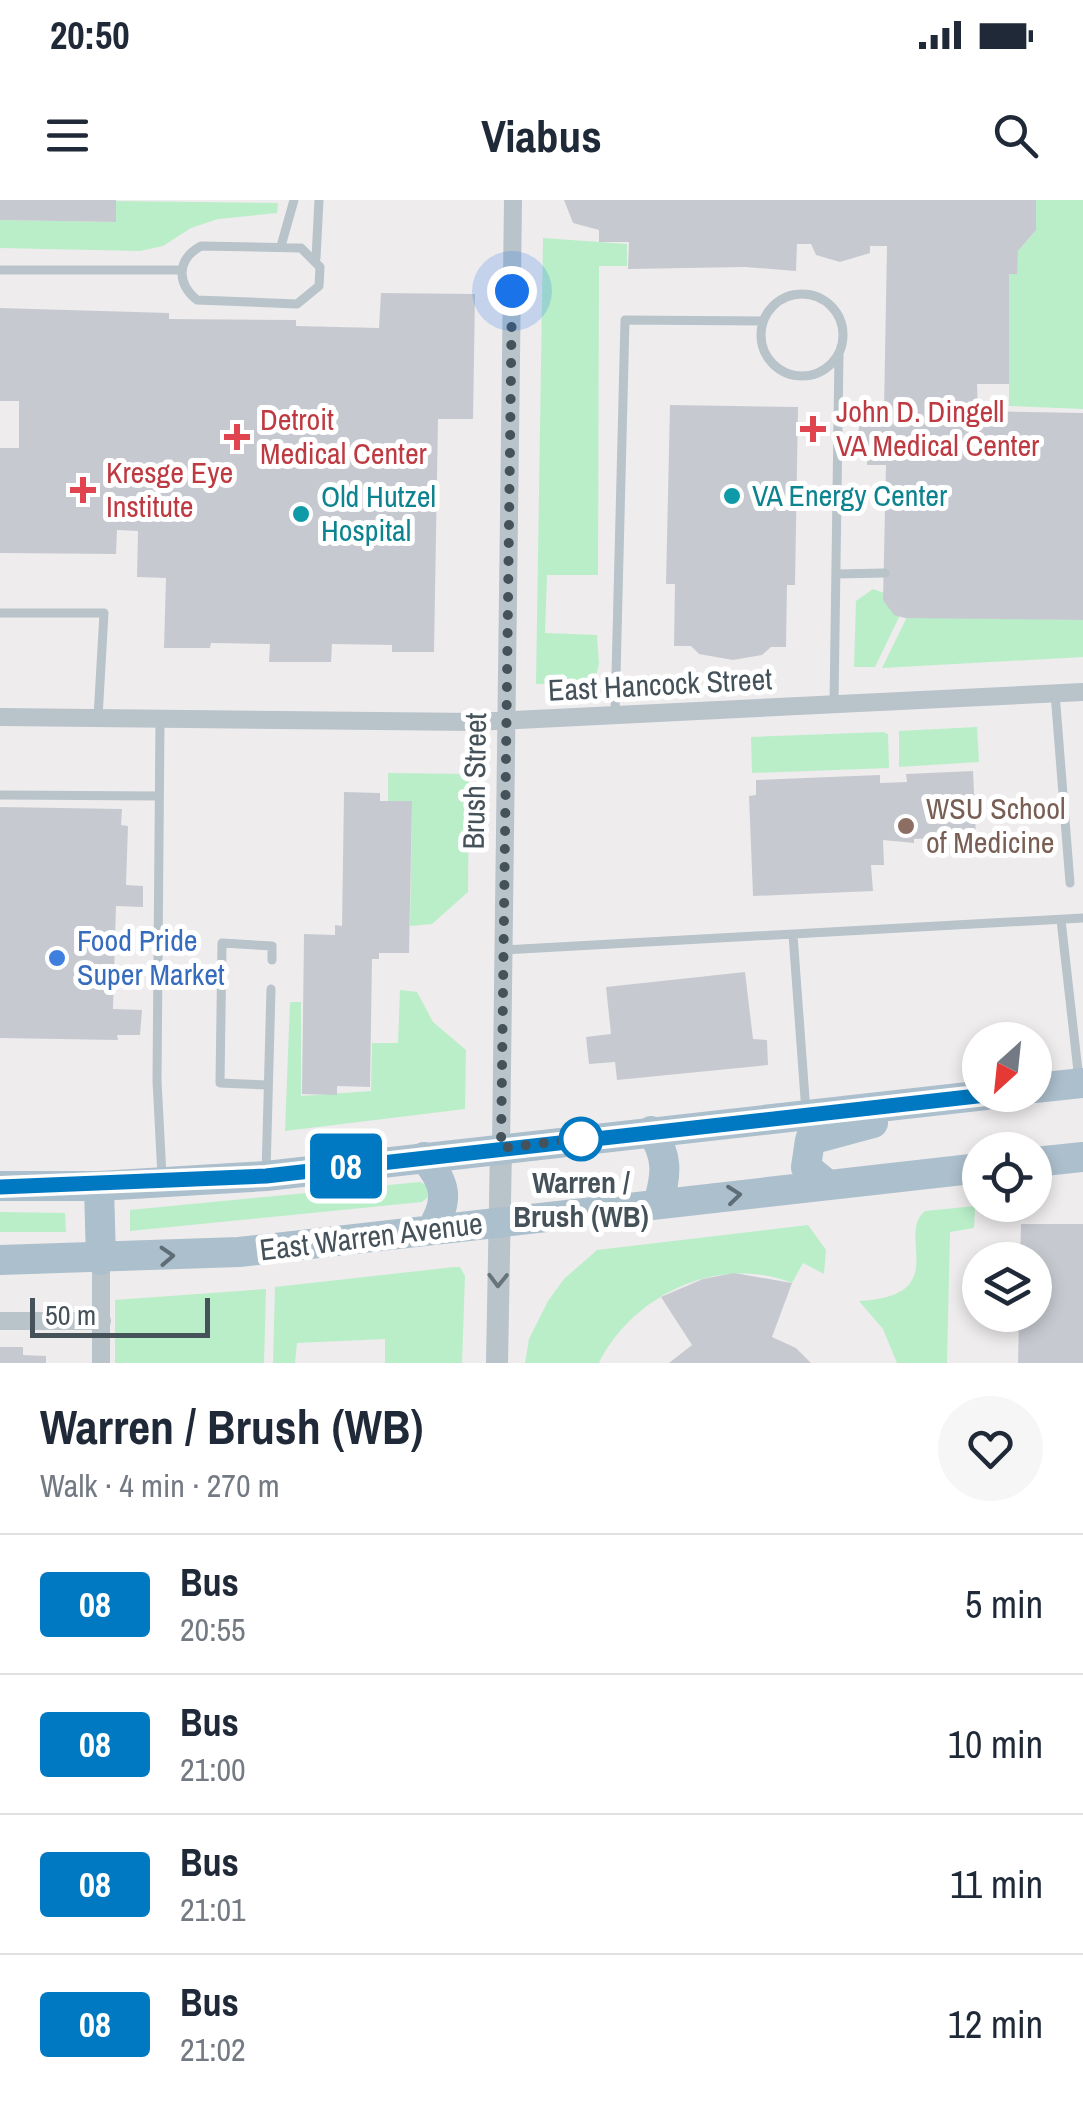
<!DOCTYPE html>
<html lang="en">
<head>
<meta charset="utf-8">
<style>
  body { margin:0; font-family:"Archivo Narrow",sans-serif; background:#f6f6f7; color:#1f2937; height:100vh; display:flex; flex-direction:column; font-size:38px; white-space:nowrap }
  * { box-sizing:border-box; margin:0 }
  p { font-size:32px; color:#747a83 }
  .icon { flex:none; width:55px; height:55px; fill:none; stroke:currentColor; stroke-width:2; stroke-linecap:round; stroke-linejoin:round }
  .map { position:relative; height:1163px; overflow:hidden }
  .drawer { display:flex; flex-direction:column; background:#fff; flex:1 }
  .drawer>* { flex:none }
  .badge { padding:0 20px; border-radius:8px; font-size:35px; line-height:65px }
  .needle { width:65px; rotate:207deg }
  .fabs { position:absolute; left:962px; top:822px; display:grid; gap:20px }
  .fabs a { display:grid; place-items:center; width:90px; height:90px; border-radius:50%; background:#fff; box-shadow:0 5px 15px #0003; font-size:50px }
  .scale { position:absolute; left:30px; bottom:25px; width:180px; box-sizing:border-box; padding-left:10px; border:5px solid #45525a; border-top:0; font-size:28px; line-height:35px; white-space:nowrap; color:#45525a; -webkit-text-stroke:8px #fff; paint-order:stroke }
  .you { position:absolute; width:50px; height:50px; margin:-25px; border:8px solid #fff; border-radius:50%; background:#1a73e8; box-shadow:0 0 0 15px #1a73e833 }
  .map>.badge { position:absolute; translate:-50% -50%; box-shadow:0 0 0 5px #fff }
  .round { display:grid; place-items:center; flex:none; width:105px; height:105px; border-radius:52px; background:#f6f6f7 }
  .headline { display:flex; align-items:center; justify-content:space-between; height:170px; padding:0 40px }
  h1 { font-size:48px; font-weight:700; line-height:75px }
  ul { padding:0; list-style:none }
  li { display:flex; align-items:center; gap:30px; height:140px; padding:0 40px; border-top:2px solid #e0e1e3 }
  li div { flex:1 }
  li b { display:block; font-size:38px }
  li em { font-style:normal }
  li .badge { min-width:110px; font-weight:700; text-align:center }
  .status { display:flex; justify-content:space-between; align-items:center; height:70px; padding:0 50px; background:#fff; direction:ltr }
  .status svg { height:28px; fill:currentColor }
  header { display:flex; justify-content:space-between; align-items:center; height:130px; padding:0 40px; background:#fff; font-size:45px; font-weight:700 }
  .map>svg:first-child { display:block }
</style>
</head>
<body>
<div class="status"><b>20:50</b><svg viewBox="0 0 49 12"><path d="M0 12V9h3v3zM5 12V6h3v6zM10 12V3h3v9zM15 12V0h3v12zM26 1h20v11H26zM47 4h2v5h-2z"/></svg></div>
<header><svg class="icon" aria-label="menu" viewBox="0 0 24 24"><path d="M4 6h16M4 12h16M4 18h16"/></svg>Viabus<svg class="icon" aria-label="search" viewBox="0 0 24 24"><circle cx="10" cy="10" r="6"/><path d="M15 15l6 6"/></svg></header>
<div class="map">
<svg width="1083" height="1163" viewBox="0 0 1083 1163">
  <rect width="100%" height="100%" fill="#efeced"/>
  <path fill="#b9eec9" d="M1036,0H1083V209L1009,206V74L1018,51L1036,30Z
    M116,1L278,3L277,13L218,19L191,28L163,46L140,51L0,48V20L115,22Z
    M543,38L627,44V66H599L598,375H547L545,433L597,435L599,464L594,483L536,484Z
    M873,389L884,393L900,415L875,467H854L856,401Z
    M907,417L1083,420V457L882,468Z
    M977,527L979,562L899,567V531Z
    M883,532L888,534L889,568L752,573L751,537Z
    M388,573L469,574L468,692L432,724L410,726L412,602L388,601Z
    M400,790L417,792L433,822L466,850L465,909L285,931L290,802H301V896L371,891L372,843H398Z
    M420,982L428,986L429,996L422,1002L130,1031V1010Z
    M975,1006L974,1028L950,1032L947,1163H897L883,1129L859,1101C954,1096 895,1035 925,1011Z
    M0,1012L65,1013L66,1032H0Z
    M808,1025L826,1050L824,1074L803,1063L792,1083C718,1054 633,1095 599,1163H525L529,1139L548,1101L564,1079L597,1050Z
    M454,1067H460L465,1076L462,1163H385V1139L297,1143L295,1163H273L275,1087Z
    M266,1089L264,1163H115V1100Z"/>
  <path fill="#c6cad0" d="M0,0H116V22L0,20Z
    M564,0H1036V30L1018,51L1017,74H1009V184H977L978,211L1083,213V420L905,418L894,415L883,400L886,265H867V247L858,234L860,221L868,212L884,211L887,46H870V53L840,62L816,55L811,44H797L796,71L745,67L628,69L629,42H599V30L573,23Z
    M381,93L475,94L473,219H438L434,452H392V445L332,444L331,462H269L270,444L211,443L210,448H164L166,378L137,377L138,331L117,330L116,354L0,353V248H19V201H0V108L169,113V119L296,120V126L379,128Z
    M670,205L798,207L795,385H787L786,447H771L762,455L733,460L699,454L691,446H674L675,384H666Z
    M973,571L976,636L914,639V643L883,640L884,665H871L873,691L753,696L749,596L756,595V580L880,575V583L907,582L906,574Z
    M344,592L380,593V601H412L409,753H379V759H372L370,887L337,886V895L302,894L304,734L335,735V725L342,726Z
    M0,607L122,609L121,625L128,626L126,685L143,686V707L116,706L113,809L142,810L140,835H117L118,840L0,838Z
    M745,772L753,839L767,840L768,865L617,880L615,862L589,864L586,837L611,834L606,787Z
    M1021,1024H1083V1163H1018L1019,1115H1035V1060H1020Z
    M734,1073L792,1083L772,1137L796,1148L811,1163H669L692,1145L661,1097L703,1079Z
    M0,1147H23V1155L46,1156V1163H0Z"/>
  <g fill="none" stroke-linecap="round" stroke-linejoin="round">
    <path stroke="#b8c3ca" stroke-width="9" d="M201,46L301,48L320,67L319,86L297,104L197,100C176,83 177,59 201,46Z
      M281,46L294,0
      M316,58L319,0
      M0,70H182
      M761 135a41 41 0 1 1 82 0a41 41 0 1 1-82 0Z
      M836,374L885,373
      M0,413H104L98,517
      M1055,493L1070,683
      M834,504L839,154
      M615,514L625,120L763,121
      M160,519L157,881L162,976
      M0,595L159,596
      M1061,720L1079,880
      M793,735L806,912
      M503,750L1083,718
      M268,885L220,883L222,743L272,746V760
      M266,973L271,789"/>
    <path stroke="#b8c3ca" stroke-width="18" d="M0,517L475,522L1083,492
      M501,948L513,0
      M0,1121H102
      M101,1163V1060"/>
    <path stroke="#b8c3ca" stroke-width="22" d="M497,1163L501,948"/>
    <path stroke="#acbfcc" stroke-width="30" d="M1035,888L1083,883
      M651,931C668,955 667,975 658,1003
      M424,957C446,983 450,1000 431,1030
      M1035,962L1083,957
      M828,985L806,967L810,940L873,923
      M0,986H99L266,976L986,895
      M99,986L101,1060
      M0,1060L239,1052L980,968"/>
  </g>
  <defs><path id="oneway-chevron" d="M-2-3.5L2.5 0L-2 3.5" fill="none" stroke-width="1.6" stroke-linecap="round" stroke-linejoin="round" transform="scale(2.5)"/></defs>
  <g stroke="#5f6d76">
    <use href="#oneway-chevron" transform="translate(734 995) rotate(-6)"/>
    <use href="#oneway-chevron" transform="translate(167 1056) rotate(-3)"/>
  </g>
  <use stroke="#68747c" href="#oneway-chevron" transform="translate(498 1080) rotate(91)"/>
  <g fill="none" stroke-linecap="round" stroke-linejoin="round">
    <g stroke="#fff" stroke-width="22">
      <path id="line" d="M0,987L266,976L986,895"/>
    </g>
    <use href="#line" stroke="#0079c2" stroke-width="15"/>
    <path stroke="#45525a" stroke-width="10" stroke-dasharray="0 18" d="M512,91L501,948L588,938L581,939"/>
  </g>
  <g fill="#e0444e" stroke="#fff" stroke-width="4">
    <path d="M808 214h10v10h10v10h-10v10h-10v-10h-10v-10h10z"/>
    <path d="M232 222h10v10h10v10h-10v10h-10v-10h-10v-10h10z"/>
    <path d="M78 275h10v10h10v10h-10v10h-10v-10h-10v-10h10z"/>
  </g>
  <g fill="#0f9aa8" stroke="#fff" stroke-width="4">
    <circle cx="732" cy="296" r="10"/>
    <circle cx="301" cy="314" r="10"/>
  </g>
  <circle fill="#8d6e63" stroke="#fff" stroke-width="4" cx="906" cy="626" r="10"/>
  <circle fill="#3f7fe0" stroke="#fff" stroke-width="4" cx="57" cy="758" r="10"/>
  <circle fill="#fff" stroke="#0079c2" stroke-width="5" cx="581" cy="939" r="20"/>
  <g text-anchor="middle" stroke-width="10" stroke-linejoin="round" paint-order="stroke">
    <g font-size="30" fill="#be3a42" stroke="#fff" text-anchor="start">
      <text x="836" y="222">John D. Dingell<tspan x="836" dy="34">VA Medical Center</tspan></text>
      <text x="260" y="230">Detroit<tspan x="260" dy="34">Medical Center</tspan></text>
      <text x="106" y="283">Kresge Eye<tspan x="106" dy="34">Institute</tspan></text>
    </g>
    <g font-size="30" fill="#0d838f" stroke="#fff" text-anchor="start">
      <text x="752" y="306">VA Energy Center</text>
      <text x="321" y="307">Old Hutzel<tspan x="321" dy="34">Hospital</tspan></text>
    </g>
    <g font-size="30" fill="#45525a" stroke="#fff">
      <text transform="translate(660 485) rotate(-3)" y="10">East Hancock Street</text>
      <text transform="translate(475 581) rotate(-89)" y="10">Brush Street</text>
      <text transform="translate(371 1037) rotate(-7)" y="10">East Warren Avenue</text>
    </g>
    <g font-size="30" fill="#785e54" stroke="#fff" text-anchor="start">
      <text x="926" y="619">WSU School<tspan x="926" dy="34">of Medicine</tspan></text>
    </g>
    <g font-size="30" fill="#366cbe" stroke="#fff" text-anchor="start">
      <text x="77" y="751">Food Pride<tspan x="77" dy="34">Super Market</tspan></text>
    </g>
    <g font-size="30" font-weight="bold" fill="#45525a" stroke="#fff">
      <text x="581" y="993">Warren /<tspan x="581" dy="34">Brush (WB)</tspan></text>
    </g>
  </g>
</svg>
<div class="fabs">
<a><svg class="needle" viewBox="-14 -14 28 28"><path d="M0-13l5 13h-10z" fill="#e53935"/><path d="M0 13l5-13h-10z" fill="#747a83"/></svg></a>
<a><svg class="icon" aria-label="locate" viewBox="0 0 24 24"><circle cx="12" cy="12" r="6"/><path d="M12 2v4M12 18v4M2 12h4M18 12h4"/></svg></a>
<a><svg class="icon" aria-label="layers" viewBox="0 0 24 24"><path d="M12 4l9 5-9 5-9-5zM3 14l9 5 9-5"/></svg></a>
</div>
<div class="scale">50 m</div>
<div class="you" style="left:512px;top:91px"></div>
<b class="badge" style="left:346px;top:966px;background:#0079c2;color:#fff">08</b>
</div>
<section class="drawer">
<div class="headline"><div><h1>Warren / Brush (WB)</h1><p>Walk · 4 min · 270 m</p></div><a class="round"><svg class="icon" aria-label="heart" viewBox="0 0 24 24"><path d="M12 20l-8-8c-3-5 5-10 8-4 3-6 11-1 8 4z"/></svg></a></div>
<ul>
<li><span class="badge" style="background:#0079c2;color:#fff">08</span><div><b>Bus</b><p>20:55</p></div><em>5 min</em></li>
<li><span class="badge" style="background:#0079c2;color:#fff">08</span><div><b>Bus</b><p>21:00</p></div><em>10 min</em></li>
<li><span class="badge" style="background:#0079c2;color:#fff">08</span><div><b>Bus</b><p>21:01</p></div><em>11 min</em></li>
<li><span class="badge" style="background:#0079c2;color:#fff">08</span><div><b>Bus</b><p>21:02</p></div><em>12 min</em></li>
</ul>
</section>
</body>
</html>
